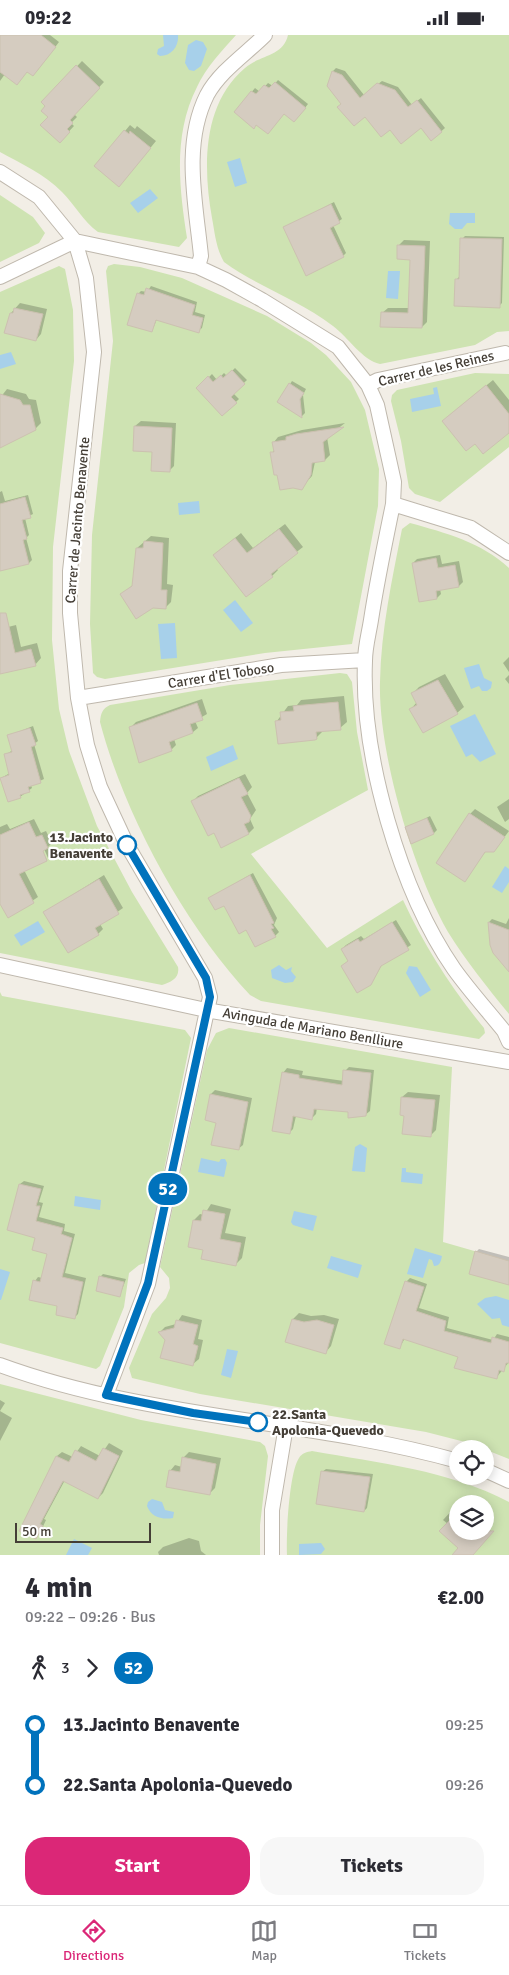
<!DOCTYPE html>
<html lang="en">
<head>
<meta charset="utf-8">
<style>
  body { margin:0; font-family:Signika,sans-serif; background:#f7f7f7; color:#2b2b33; height:100vh; display:flex; flex-direction:column; font-size:19px; white-space:nowrap }
  * { box-sizing:border-box; margin:0 }
  p { font-size:16px; color:#7c7c81 }
  .icon { flex:none; width:28px; height:28px; fill:none; stroke:currentColor; stroke-width:2; stroke-linecap:round; stroke-linejoin:round }
  .map { position:relative; height:1520px; overflow:hidden }
  .details { display:flex; flex-direction:column; background:#fff; flex:1 }
  .details>* { flex:none }
  .badge { padding:0 10px; border-radius:16px; font-size:18px; line-height:32px }
  .tools { position:absolute; left:449px; top:1405px; display:grid; gap:10px }
  .tools a { display:grid; place-items:center; width:45px; height:45px; border-radius:50%; background:#fff; box-shadow:0 2px 12px #0003; font-size:25px }
  .scale { position:absolute; left:15px; bottom:12px; width:136px; box-sizing:border-box; padding-left:5px; border:2px solid #443e36; border-top:0; font-size:14px; line-height:18px; white-space:nowrap; color:#443e36; -webkit-text-stroke:4px #fff; paint-order:stroke }
  .map>.badge { position:absolute; translate:-50% -50%; box-shadow:0 0 0 2px #fff }
  .legs { display:flex; align-items:center; gap:8px; height:55px; padding:0 25px; font-size:16px }
  .legs p { margin-inline-start:auto }
  .summary { display:flex; align-items:center; justify-content:space-between; height:85px; padding:0 25px }
  h1 { font-size:28px; font-weight:700; line-height:38px }
  .cta { display:flex; gap:10px; margin-top:auto; padding:10px 25px }
  .cta a { flex:1; height:58px; border-radius:20px; background:#db2777; color:#fff; font-size:20px; font-weight:700; line-height:58px; text-align:center }
  .cta a+a { background:#f7f7f7; color:#2b2b33 }
  ul { padding:0 25px; list-style:none }
  li { display:flex; align-items:center; gap:18px; height:60px; font-size:19px }
  li i { display:grid; place-items:center; width:8px; height:100%; margin:0 6px; background:currentColor }
  li i::after { content:''; width:12px; height:12px; margin:-6px; border:4px solid; border-radius:50%; background:#fff }
  li p { margin-inline-start:auto }
  li:first-child i { background:linear-gradient(#0000 50%,currentColor 0) }
  li:last-child i { background:linear-gradient(currentColor 50%,#0000 0) }
  .status { display:flex; justify-content:space-between; align-items:center; height:35px; padding:0 25px; background:#fff; direction:ltr }
  .status svg { height:14px; fill:currentColor }
  .tab-bar { display:flex; justify-content:space-around; align-items:center; height:70px; border-top:1px solid #e1e1e2; background:#fff; font-size:14px; color:#7c7c81 }
  .tab-bar a { display:grid; justify-items:center; gap:2px }
  .tab-bar .current { color:#db2777 }
  .map>svg:first-child { display:block }
</style>
</head>
<body>
<div class="status"><b>09:22</b><svg viewBox="0 0 49 12"><path d="M0 12V9h3v3zM5 12V6h3v6zM10 12V3h3v9zM15 12V0h3v12zM26 1h20v11H26zM47 4h2v5h-2z"/></svg></div>
<div class="map">
<svg width="509" height="1520" viewBox="0 0 509 1520">
  <rect width="100%" height="100%" fill="#f2eee6"/>
  <path fill="#cee3b2" fill-rule="evenodd" d="M0,0H236C222,16 206,32 197,52C173,99 179,152 187,203L179,212L98,197C83,186 75,170 62,157C44,139 22,129 0,117Z
    M288,0H509V296L497,297L475,310L380,329C362,325 348,302 333,291C299,265 258,252 224,227C216,213 215,199 212,183C203,133 202,69 245,33C259,20 283,22 288,0Z
    M0,160L33,182L45,198L39,208L0,227Z
    M114,229L140,232L182,243L267,281L311,308L326,320L351,347L365,375L379,434L378,471L352,609L265,618L105,644L97,642L93,638L90,589L92,500L113,306L106,236L108,231Z
    M59,231L65,234L73,275L74,326L53,512L52,605L59,674L69,716L97,791L132,857L178,932C180,943 171,947 162,950L0,918V257Z
    M475,338L509,339V412L440,467L415,459L409,453L401,406L391,366L392,360L397,355Z
    M410,488C446,498 481,507 509,533V979C487,952 466,926 448,897C413,836 378,717 380,647C381,595 392,545 402,494Z
    M340,638L347,639L352,647L357,697L368,755L251,819L327,913L403,865C425,912 451,953 484,993L485,998L479,1004L261,966L250,960C185,891 124,779 100,687C101,678 102,674 110,670L230,650Z
    M0,957L2,961L185,995L191,1003L145,1228L139,1230L129,1238L124,1272L100,1331L96,1334L0,1308Z
    M229,993L452,1032L443,1207L509,1226V1424L469,1408L426,1397L200,1359L132,1343L129,1333L152,1279L166,1263L170,1253L169,1243L160,1232L207,1015L216,998Z
    M0,1349L141,1385L260,1407L265,1411L268,1421L260,1490V1520H0Z
    M312,1416C379,1428 448,1435 509,1467V1520H287C286,1500 289,1438 299,1423C302,1418 307,1417 312,1416ZM458,1469H485V1496H458Z"/>
  <path fill="#a7d0ea" d="M163,0H178C179,11 172,21 160,21L157,19L158,14L164,11Z
    M196,5L203,7L207,14L201,31L194,36L189,35L185,28L188,10Z
    M240,123L247,148L235,152L227,127Z
    M150,154L158,163L138,178L130,168Z
    M450,178H475V188H467L462,194H455L449,189Z
    M388,236H400L398,264L386,263Z
    M11,317L16,329L0,334V320Z
    M437,352L441,371L412,377L410,364L434,359L433,353Z
    M199,466L200,478L179,480L178,468Z
    M235,565L253,588L241,597L223,575Z
    M175,588L177,623L161,624L158,589Z
    M479,629L484,643L492,647L491,653L487,656H482L479,651L471,654L464,633Z
    M475,679L496,719L480,727L472,719L466,722L450,691Z
    M233,710L238,724L211,736L206,722Z
    M505,831L509,834V847L502,858L492,852Z
    M38,886L45,897L21,911L14,900Z
    M279,930L286,935L292,932L291,936L296,942L293,947L285,948L272,943L271,935Z
    M409,931L417,932L431,955L420,962L406,938Z
    M360,1109L367,1113L365,1137L352,1136L355,1112Z
    M201,1123L219,1127L221,1124H225L227,1128L224,1142L198,1137Z
    M402,1133H406V1137L423,1139L422,1149L401,1147Z
    M75,1161L101,1165L100,1175L74,1171Z
    M294,1176L317,1181L313,1196L293,1190L291,1187Z
    M415,1213L442,1221C441,1226 440,1231 434,1231L432,1225L429,1224L423,1243L407,1239Z
    M331,1221L362,1230L358,1243L327,1233Z
    M0,1234L10,1237L1,1265H0Z
    M496,1261L509,1265V1292L502,1290L500,1283L492,1284L477,1269L485,1263Z
    M227,1314L238,1316L231,1343L221,1340Z
    M152,1464L162,1467L165,1475L174,1477L173,1483C162,1485 151,1482 147,1471L148,1467Z
    M74,1504L92,1513L88,1520H66Z
    M321,1508L325,1514L321,1519L299,1520V1509Z"/>
  <path fill="#0003" d="M0,0H50L59,7L37,36L5,39L0,46Z
    M82,26L104,47L74,79L77,82L71,88L74,91L60,106L47,71L43,67Z
    M336,33L345,36L364,60L382,46L398,52L412,70L421,63L445,93L431,105L421,92L391,93L342,69L333,36Z
    M278,45L308,69L297,83L284,78L257,89L235,77L255,53L260,57L268,48L273,51Z
    M130,90L135,94L137,91L156,106L125,144V96Z
    M334,167L342,184L333,190L346,218L343,221L285,193Z
    M465,201L504,202L502,268L499,271L456,245L459,242L462,204Z
    M404,205L430,206L427,287L422,292L382,278L388,273H410L411,223L399,210Z
    M151,251L197,267L195,277L205,280L202,293L198,296L157,284L152,296L138,259L141,256L147,257Z
    M20,268L47,274L41,299L36,305L11,278Z
    M235,333L247,345L233,358L239,364L222,380L198,353L212,339L217,345L224,338L227,341Z
    M493,345L509,365V396L450,380Z
    M292,346L306,354L303,360L305,378L302,381L279,366Z
    M7,354L26,359L29,364L36,365L41,388L35,394L0,405V363Z
    M141,386L176,388L174,431L169,436L135,391Z
    M345,388L327,402L330,420L325,425L315,427L312,441L301,453L272,418L275,414L274,407L278,402L302,395Z
    M2,456L5,466L28,460L33,479L25,483L29,500L26,503L32,525L29,528L0,535V457Z
    M285,489L303,512L276,533L278,535L272,541L246,561L214,520L241,498L253,513Z
    M151,501L169,503L167,549L173,550L171,567L165,573L121,560L134,549L137,513Z
    M440,520L442,529L459,526L463,547L459,551L440,554L441,559L437,563L413,528L417,524Z
    M16,590L21,612L37,608L41,623L35,630L0,638V594Z
    M509,622V637L503,628Z
    M445,639L464,672L457,678L411,674L417,667L412,659L419,652Z
    M509,640V649L505,644Z
    M344,661L347,687L340,693L324,695L316,703L277,686L288,671L297,670L301,665Z
    M202,664L207,679L195,686L198,693L193,697L174,704L176,710L171,715L131,692L136,687Z
    M33,691L38,706L34,709L44,744L31,750L32,753L20,762L1,743L10,738L5,720L13,715L8,701Z
    M245,739L252,752L247,758L256,775L250,784L254,793L249,798L222,811L215,796L193,766L198,761Z
    M509,764V784L505,787L497,772Z
    M475,774L509,796L494,816H486L465,845L470,779Z
    M430,781L437,795L434,798L407,793Z
    M34,784L41,798L46,796L52,808L48,812L51,820L48,823L42,809L39,810L47,825L24,835L38,862L14,878L0,847V792L7,789L10,794Z
    M253,838L277,883L274,890L279,897L275,901L246,894L224,869L210,863Z
    M104,840L123,873L100,889L103,894L98,899L45,877Z
    M509,883V929L491,909L489,887L492,884L506,889Z
    M396,885L411,910L383,928L371,949L342,931L349,926L342,914L346,910L361,901L364,904Z
    M349,1032L374,1035L370,1076L365,1080L350,1076L317,1073L316,1079L312,1083L296,1081L293,1094L289,1098L283,1038L287,1033L303,1036L302,1040L344,1046L345,1036Z
    M215,1055L252,1063L243,1110L238,1114L211,1059Z
    M408,1057L440,1060L436,1095L431,1100L406,1080L402,1062Z
    M24,1146L44,1151L39,1167L43,1168L39,1182L65,1189L64,1196L75,1199L65,1238L86,1243L78,1279L74,1283L35,1246L38,1242L42,1243L48,1218L37,1202L20,1149Z
    M211,1169L231,1174L225,1198L246,1202L242,1223L236,1229L204,1214L194,1185L200,1179L204,1180Z
    M479,1214L509,1222V1248L476,1217Z
    M103,1239L126,1244L120,1260L100,1242Z
    M410,1243L427,1249L419,1273L449,1282L447,1293L493,1305L497,1299L509,1302V1327L496,1343L459,1321L405,1303L400,1312L406,1247Z
    M299,1278L311,1281L324,1280L339,1284L331,1311L325,1318L286,1306L293,1284Z
    M182,1280L202,1285L198,1304L203,1305L199,1324L193,1329L160,1297L165,1292L176,1289Z
    M0,1365L5,1368L0,1376L12,1383L0,1406Z
    M109,1408L123,1416L103,1458L98,1463L65,1445L44,1484L46,1485L40,1498L35,1503L21,1495L57,1421L62,1417L73,1422L81,1411L100,1421Z
    M189,1417L221,1423L215,1453L209,1459L170,1436L175,1430L182,1432L183,1423Z
    M326,1434L373,1439L367,1473L364,1476L322,1437Z
    M455,1472L458,1475V1496H485V1491L492,1497L471,1520H462L448,1489L443,1485Z
    M189,1503L199,1506L201,1516L206,1520H159L158,1517L163,1512Z"/>
  <path fill="#d5ccc0" stroke="#ccc1b0" d="M0,0H41L56,12L33,41L27,37L17,50L0,37Z
    M76,30L100,53L70,85L73,88L67,94L70,97L60,108L40,90L48,82L41,76L45,71L41,67Z
    M332,36L342,40L360,63L377,48L395,55L408,72L417,65L442,97L431,106L421,93L401,109L390,95L381,102L365,82L354,91L337,72L341,69L327,51Z
    M275,47L306,73L294,87L284,79L268,99L256,90L254,94L234,77L251,56L256,59L264,50L269,53Z
    M124,95L129,99L130,96L151,113L119,152L94,131Z
    M331,169L340,188L330,193L344,222L306,241L283,192Z
    M460,203L502,204L500,273L454,271L455,244H459Z
    M397,210L425,211L422,293L380,292L381,277L408,278L410,225L397,224Z
    M146,253L195,270L192,280L203,283L199,298L156,285L152,297L127,290L137,258L144,260Z
    M14,273L43,279L36,306L4,298L10,278H13Z
    M232,335L245,349L231,362L237,368L222,381L196,353L208,341L213,347L221,340L223,343Z
    M289,348L304,358L300,364L302,383L277,367Z
    M486,350L509,379V398L483,419L475,409L466,416L442,386Z
    M0,359L20,365L23,370H30L36,395L0,413Z
    M134,391L172,393L170,437L151,436L152,417L133,416Z
    M344,392L323,407L325,426L312,428L311,440L302,455L293,453L280,455L277,440H274L270,417H274L272,407L286,405V402L296,399Z
    M25,462L31,483L22,485L27,504L23,505L29,529L0,536V469Z
    M279,494L298,518L271,539L273,542L246,562L213,520L235,503L247,518Z
    M144,506L163,508L161,555H167L166,574L153,573L136,584L120,559L132,551L136,513H143Z
    M436,523L438,533L455,530L459,552L436,556L437,564L419,567L412,528Z
    M0,578H6L15,618L31,614L36,631L0,639Z
    M438,645L458,679L423,698L409,674L417,670L411,658Z
    M338,667L341,695L316,697L317,704L315,705L278,709L275,686L281,685L280,677L294,676L293,671Z
    M197,668L203,685L190,689L193,698L169,707L172,716L139,728L129,692Z
    M30,693L36,710L31,712L41,748L28,752L30,757L20,760L21,763L8,767L0,743L9,740L4,719L12,717L7,700Z
    M239,743L248,759L241,762L251,781L249,787L244,789L249,799L221,813L214,798L208,801L191,766Z
    M469,778L505,802L494,817H485L465,847L436,828Z
    M427,783L434,799L411,809L405,792Z
    M29,787L36,802L42,800L48,813L43,816L47,826L19,839L34,868L8,883L0,869V800Z
    M250,840L274,888L271,889L274,893L271,894L276,902L255,912L246,895L239,899L224,871L215,875L208,863Z
    M99,844L119,879L95,893L99,900L68,918L43,877Z
    M392,887L409,915L381,931L371,950L357,958L341,931L348,926L341,914L358,904L360,907Z
    M488,887L509,895V937L493,918L490,910Z
    M343,1035L371,1038L366,1081L348,1083V1077L314,1074L312,1085L293,1081L290,1099L272,1096L282,1037L299,1040V1043L342,1050Z
    M210,1059L248,1067L239,1115L211,1110L216,1088L205,1085Z
    M401,1062L435,1065L431,1102L402,1099L404,1081L400,1080Z
    M19,1149L41,1154L36,1171H40L36,1186L63,1193L61,1199L72,1203L62,1242L83,1247L75,1284L56,1280L57,1271L29,1265L33,1245L40,1247L47,1219L32,1215L35,1203L7,1195Z
    M203,1175L225,1179L220,1204L241,1208L236,1231L201,1224L203,1215L188,1212L193,1185L201,1186Z
    M475,1216L509,1226V1250L469,1239Z
    M99,1241L124,1247L120,1262L96,1256Z
    M405,1246L424,1252L416,1276L446,1286L444,1296L491,1308L492,1302L509,1307V1328H506L504,1337L499,1335L497,1344L454,1333L458,1322L403,1304L400,1314L384,1309Z
    M292,1284L304,1287L317,1285L334,1290L326,1319L285,1307Z
    M176,1285L198,1290L193,1309L198,1311L193,1331L160,1323L165,1305L158,1297L174,1293Z
    M103,1413L119,1421L98,1464L63,1446L40,1489L43,1491L36,1504L19,1496L56,1421L69,1427L75,1415L96,1426Z
    M182,1422L216,1429L210,1460L166,1452L169,1435L180,1437Z
    M321,1436L370,1442L364,1477L316,1469Z
    M458,1477V1496H494L473,1520H452L458,1513L439,1496Z"/>
  <g fill="none" stroke-linecap="round" stroke-linejoin="round">
    <g stroke="#bfb8ad" stroke-width="16">
      <path id="minor" d="M0,137L39,162L75,206L198,232L226,245L262,265L338,312L368,350L377,370L394,447L393,469C385,508 377,546 371,585C369,598 365,612 365,626C361,720 400,856 454,934C469,955 487,975 504,996L509,1007
        M75,206L86,243L94,317L70,536V578L78,663L87,710L100,752L127,810L205,943L210,962L148,1249L106,1360
        M198,232L201,221C196,169 182,110 207,60C220,36 246,19 265,0
        M0,242L75,206
        M368,350L378,345L505,318
        M393,469L471,493L509,518
        M78,663L281,630L365,625
        M0,930L206,975L509,1027
        M0,1330C147,1384 307,1384 458,1426
        M485,1435L509,1446
        M272,1520V1475L286,1391"/>
    </g>
    <use href="#minor" stroke="#fff" stroke-width="14"/>
  </g>
  <g fill="none" stroke-linecap="round" stroke-linejoin="round">
    <g stroke="#fff" stroke-width="11">
      <path id="line-1" d="M127,810L206,943L210,962L148,1248L106,1360L193,1378L258,1387"/>
    </g>
    <use href="#line-1" stroke="#0072bc" stroke-width="8"/>
  </g>
  <g fill="#fff" stroke="#0072bc" stroke-width="2.5">
    <circle cx="127" cy="810" r="9"/>
    <circle cx="258" cy="1387" r="9"/>
  </g>
  <g text-anchor="middle" stroke-width="4.5" stroke-linejoin="round" paint-order="stroke">
    <g font-size="14" fill="#443e36" stroke="#fff">
      <text transform="translate(436 333) rotate(-13)" y="5">Carrer de les Reines</text>
      <text transform="translate(77 485) rotate(-85)" y="5">Carrer de Jacinto Benavente</text>
      <text transform="translate(221 640) rotate(-9)" y="5">Carrer d'El Toboso</text>
      <text transform="translate(313 993) rotate(10)" y="5">Avinguda de Mariano Benlliure</text>
    </g>
    <g font-size="14" font-weight="bold" fill="#443e36" stroke="#fff" text-anchor="end">
      <text x="113" y="807">13.Jacinto<tspan x="113" dy="16">Benavente</tspan></text>
      <text x="272" y="1384" text-anchor="start">22.Santa<tspan x="272" dy="16">Apolonia-Quevedo</tspan></text>
    </g>
  </g>
</svg>
<div class="tools">
<a><svg class="icon" aria-label="locate" viewBox="0 0 24 24"><circle cx="12" cy="12" r="6"/><path d="M12 2v4M12 18v4M2 12h4M18 12h4"/></svg></a>
<a><svg class="icon" aria-label="layers" viewBox="0 0 24 24"><path d="M12 4l9 5-9 5-9-5zM3 14l9 5 9-5"/></svg></a>
</div>
<div class="scale">50 m</div>
<b class="badge" style="left:168px;top:1154px;background:#0072bc;color:#fff">52</b>
</div>
<section class="details">
<div class="summary"><div><h1>4 min</h1><p>09:22 – 09:26 · Bus</p></div><b>€2.00</b></div>
<div class="legs"><svg class="icon" aria-label="walk" viewBox="0 0 24 24"><circle cx="13" cy="4" r="2"/><path d="M13 8l-2 6 4 7M11 14l-3 7M7 12l3-4h3l4 4"/></svg>3<svg class="icon" aria-label="forward" viewBox="0 0 24 24"><path d="M9 5l7 7-7 7"/></svg><b class="badge" style="background:#0072bc;color:#fff">52</b></div>
<ul>
<li><i style="color:#0072bc"></i><b>13.Jacinto Benavente</b><p>09:25</p></li>
<li><i style="color:#0072bc"></i><b>22.Santa Apolonia-Quevedo</b><p>09:26</p></li>
</ul>
<div class="cta"><a>Start</a><a>Tickets</a></div>
</section>
<nav class="tab-bar">
<a class="current"><svg class="icon" aria-label="directions" viewBox="0 0 24 24"><path d="M12 3l9 9-9 9-9-9zM9 14v-3h6M13 9l2 2-2 2"/></svg>Directions</a>
<a><svg class="icon" aria-label="map" viewBox="0 0 24 24"><path d="M3 6l6-2 6 2 6-2v14l-6 2-6-2-6 2zM9 4v14M15 6v14"/></svg>Map</a>
<a><svg class="icon" aria-label="tickets" viewBox="0 0 24 24"><path d="M3 7h18v10H3zM15 7v10"/></svg>Tickets</a>
</nav>
</body>
</html>
